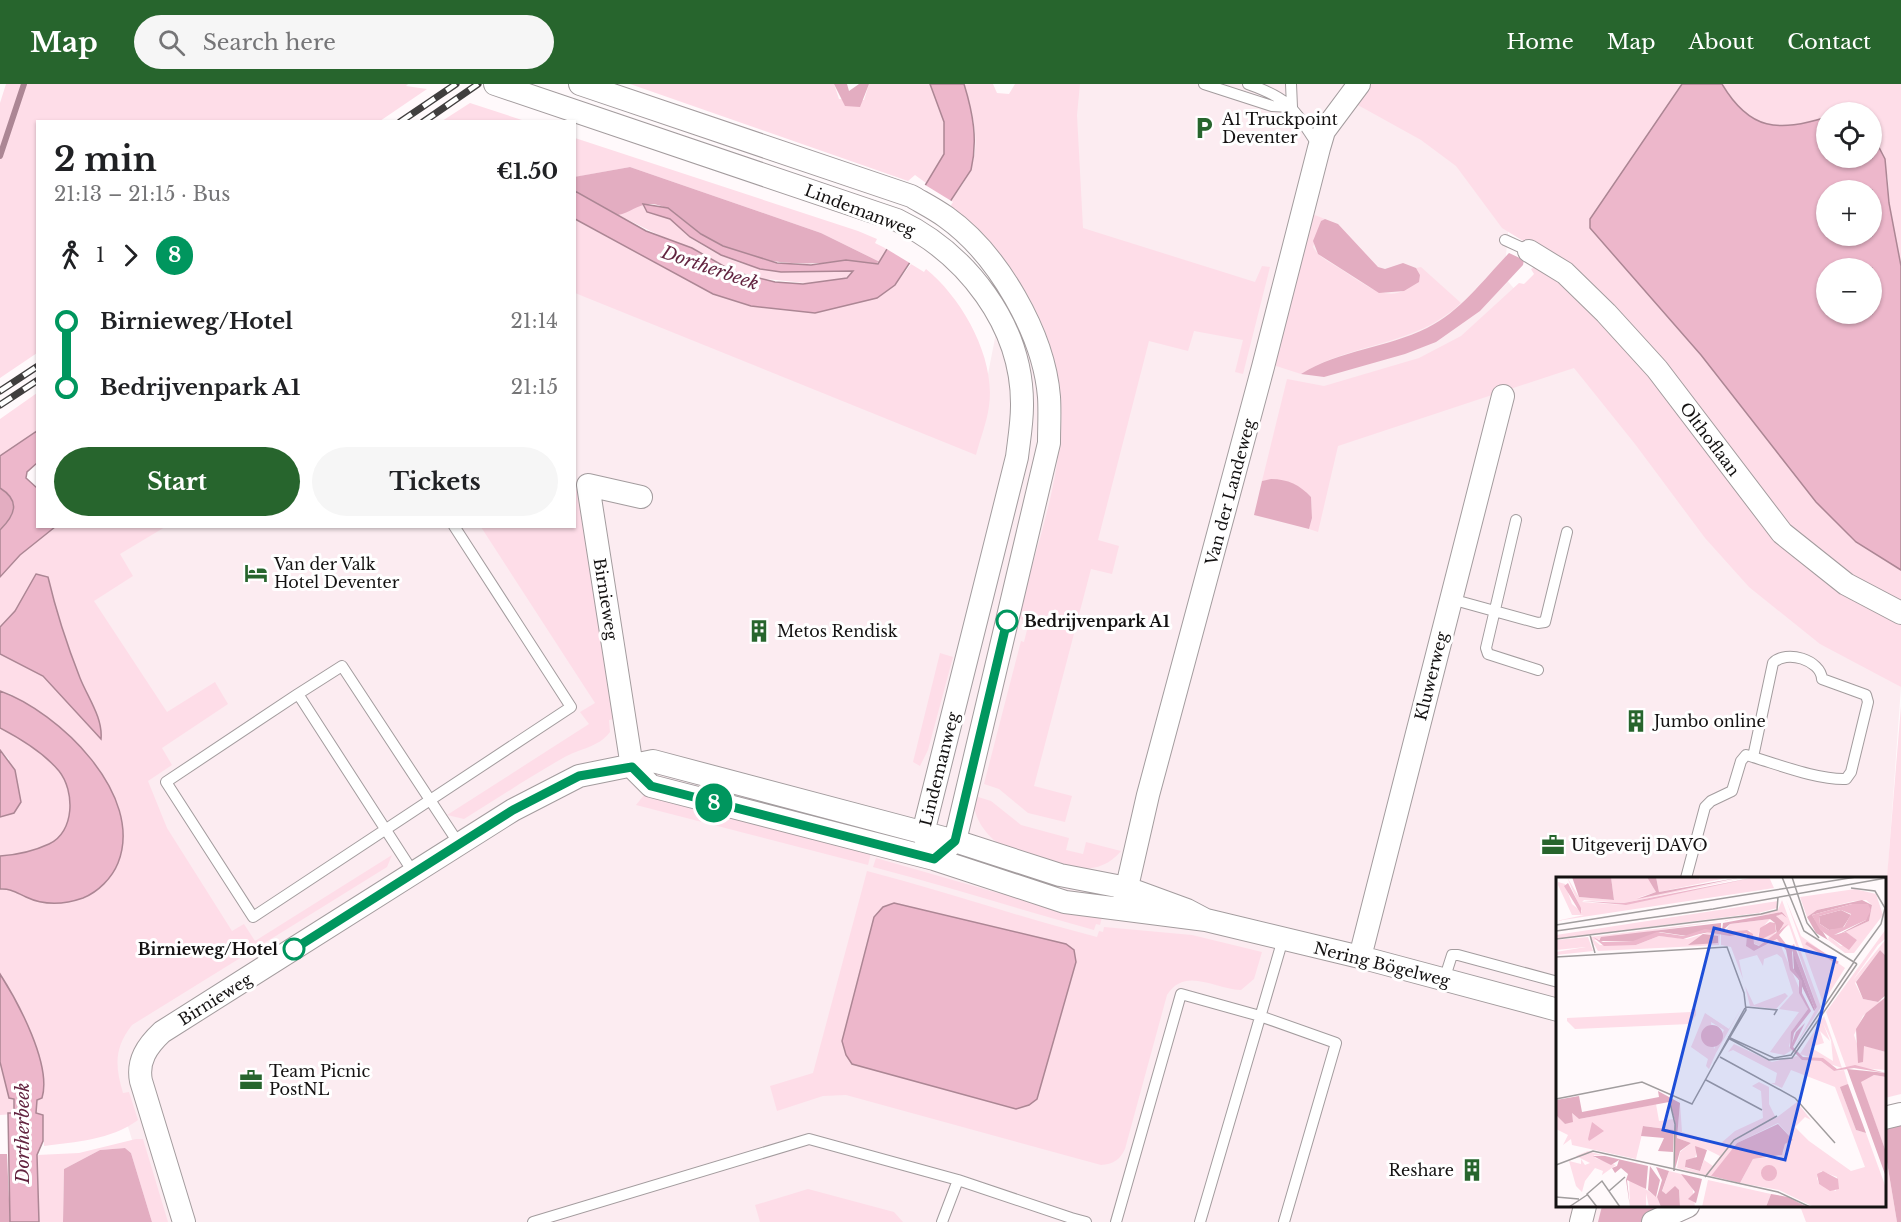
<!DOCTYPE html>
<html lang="en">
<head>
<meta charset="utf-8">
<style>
  body { margin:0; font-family:"Libre Baskerville",serif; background:#f6f6f6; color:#202124; height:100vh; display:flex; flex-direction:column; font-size:22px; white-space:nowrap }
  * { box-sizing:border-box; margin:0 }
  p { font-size:20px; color:#757577 }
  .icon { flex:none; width:33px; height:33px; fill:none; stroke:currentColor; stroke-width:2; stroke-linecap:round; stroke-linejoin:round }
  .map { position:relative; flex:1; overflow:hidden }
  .details { position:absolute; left:36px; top:36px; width:540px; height:408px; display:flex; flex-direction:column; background:#fff; border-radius:0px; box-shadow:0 2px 4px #0004 }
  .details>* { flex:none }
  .badge { padding:0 12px; border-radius:20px; font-size:21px; line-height:39px }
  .fabs { position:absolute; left:1816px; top:18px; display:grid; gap:12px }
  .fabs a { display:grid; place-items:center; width:66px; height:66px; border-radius:50%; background:#fff; box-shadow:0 2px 4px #0004; font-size:30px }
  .map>.badge { position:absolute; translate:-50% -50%; box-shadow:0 0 0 3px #fff }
  .legs { display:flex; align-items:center; gap:9px; height:66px; padding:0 18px; font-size:20px }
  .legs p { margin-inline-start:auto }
  .summary { display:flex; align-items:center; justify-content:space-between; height:102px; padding:0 18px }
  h1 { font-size:33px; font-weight:700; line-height:45px }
  .action { display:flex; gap:12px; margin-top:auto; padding:12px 18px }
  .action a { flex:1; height:69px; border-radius:36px; background:#27652d; color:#fff; font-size:24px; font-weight:700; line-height:69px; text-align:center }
  .action a+a { background:#f6f6f6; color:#202124 }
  ul { padding:0 18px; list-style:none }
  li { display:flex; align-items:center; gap:21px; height:66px; font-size:22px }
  li i { display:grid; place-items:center; width:9px; height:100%; margin:0 8px; background:currentColor }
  li i::after { content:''; width:15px; height:15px; margin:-8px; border:4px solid; border-radius:50%; background:#fff }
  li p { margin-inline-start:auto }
  li:first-child i { background:linear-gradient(#0000 50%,currentColor 0) }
  li:last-child i { background:linear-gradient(currentColor 50%,#0000 0) }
  header { display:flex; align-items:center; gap:36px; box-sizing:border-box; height:84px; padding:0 30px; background:#27652d; color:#fff }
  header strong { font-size:28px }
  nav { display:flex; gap:33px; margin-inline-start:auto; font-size:21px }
  .search { width:420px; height:54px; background:#f6f6f6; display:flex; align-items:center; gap:15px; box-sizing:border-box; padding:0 21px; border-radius:33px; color:#757577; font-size:22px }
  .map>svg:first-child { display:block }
</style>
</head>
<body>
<header>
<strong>Map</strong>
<div class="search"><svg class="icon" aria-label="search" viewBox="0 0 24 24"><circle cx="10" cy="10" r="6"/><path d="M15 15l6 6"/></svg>Search here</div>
<nav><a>Home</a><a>Map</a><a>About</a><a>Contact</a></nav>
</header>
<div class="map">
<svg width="1901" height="1138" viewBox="0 0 1901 1138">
  <rect width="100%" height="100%" fill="#fff9fb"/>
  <path fill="#fcecf1" d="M1072,0H1575L1511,116L1504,193L1580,280L1853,570L1901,603L1885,825L1884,794H1558V1122H1613L1609,1138H157L112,990L60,488L128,443L574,442L575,192L974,362L1017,141Z"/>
  <path fill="#fedde8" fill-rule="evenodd" d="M6,0H408L406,2L427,5L380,37L38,38L37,269L0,294V19Z
    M630,0H834L839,15L864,16L869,0H930L944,38V70L926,99L915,91L908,97Z
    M964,0H993L997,9L1009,10L1015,0H1080L1077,31L1083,144L1255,198L1262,182L1270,183L1243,290L1235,288L1243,256L1194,247L1188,267L1149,257L1098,456L1119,462L1112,490L1091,485L1034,702L1072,712L1065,738L1028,729L999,705L984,700L1021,557L1024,558L1029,538L1017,534C1033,476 1054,417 1060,357C1070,261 1020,179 949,120C956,109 967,96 971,84C981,57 972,26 964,0Z
    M1371,0H1682L1590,144L1701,271L1816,418L1856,458L1901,486V524L1818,474L1712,350L1528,160L1502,144L1456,82L1421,56L1356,20Z
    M1722,0H1901V182L1889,119L1888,95L1878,58L1872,50V28H1827V33C1778,48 1750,47 1722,0Z
    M470,19L525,37H442Z
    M575,54L858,147L877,155L875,159L887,165L880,178L821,149L630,83L575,93Z
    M643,120C649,133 660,129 670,135C678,140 683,149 691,154C745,191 786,189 847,185L853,188L847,194L814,200L756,194L734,188L618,131Z
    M1312,130L1325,135L1321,137L1313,163L1315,166C1322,176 1336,181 1345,188C1373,206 1396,225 1420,191L1416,184L1421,183L1461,219C1415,263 1352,258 1301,290L1273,281Z
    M574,135L713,210L751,222L815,229L877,214L895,201L911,180L924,188L926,185C962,214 996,274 989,322C987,338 980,355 976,371L575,209Z
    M1536,182L1589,217L1758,427L1901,534V603L1820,560L1749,503L1705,454L1635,360L1574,284L1338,362L1318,448L1309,445L1312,434L1311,413C1297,399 1282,393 1262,397L1287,295L1324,302L1419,274L1461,252L1519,199L1524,200L1534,190L1531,185Z
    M37,309V347L0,372V335Z
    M575,404L580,408L615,635L609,636L610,648C598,664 580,664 563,674C529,693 497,715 464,735L447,731L589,640L580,628L595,619L481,443L574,442Z
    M55,443H165L120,470L133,492L94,517L167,628L215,598L228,620L162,664L172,681L148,697L167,744L232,847L244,840L255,857L392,771L387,783L132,941C114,964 115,982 123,1009L129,1008L138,1036C111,1056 75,1058 44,1062L43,1031L36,1030L37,1016L42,1014L31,950L0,890V805C10,804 17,809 26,813C45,822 63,821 83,813C100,807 109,793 117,778C136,742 108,694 84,666C66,646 33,627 11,610L0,607V570L43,592L101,654C103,634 88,613 80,594C67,561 56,527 48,493L36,490L15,527L0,543V493L20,471Z
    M940,569L953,573L928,666L920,682L913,678Z
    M1901,622V1010L1885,1014V817Z
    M0,644C21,655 44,669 59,687C75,707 75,748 49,760C34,767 16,771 0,772V733L9,675L0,666Z
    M644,711L871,769L868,781L636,721Z
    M975,712L991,717L1021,741L1069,754L1066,766L1083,770L1086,758L1121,767C1092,803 1041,775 1004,764C988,753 970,733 975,712Z
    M876,774L991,807L1003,810L1005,808L1102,833L1100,841L1096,840L1094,846C1020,826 947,802 873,783Z
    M867,787C944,807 1019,833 1097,853L1099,847L1103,848L1104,843L1192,851L1262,868L1254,895L1241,906C1214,905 1185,882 1167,911L1125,1065C1120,1076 1113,1080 1101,1081L846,1011L823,1012L777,1027L770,1002L813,989ZM894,819L1066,860L1074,866L1029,1021L1015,1025L852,980L846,971L842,957L874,833Z
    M0,956V978L14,1015V1030L0,1031Z
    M136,1055H143L168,1138H152L131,1069L125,1064L100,1066L64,1085L63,1138H39L37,1071L79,1069Z
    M1885,1066L1897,1138H1806L1800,1122H1884Z
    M808,1105L894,1128L903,1138H760L755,1121Z"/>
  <path fill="#e3adc1" d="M834,0H847L849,7L859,0H869L860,23L845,22Z
    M630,83L821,149L880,178C871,182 851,178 840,178C789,182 747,179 703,151C686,140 673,122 652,120C639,119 630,129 618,131L575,107L574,93Z
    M1325,135L1338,140L1378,183L1385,185L1403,179L1416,184L1420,191L1419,198L1404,207L1379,209L1318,170L1313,157L1321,137Z
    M1509,169L1524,176L1523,181L1480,227L1436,258L1405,270L1324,293L1301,290C1339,266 1387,264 1427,244C1460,228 1484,195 1509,169Z
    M1271,395C1288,395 1300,401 1311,413L1312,434L1309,445L1254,431L1262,397Z
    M0,404C21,417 15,431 0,446Z
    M1901,1037V1138H1897L1885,1066L1884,1040Z
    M125,1064L131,1069L152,1138H63L64,1085L100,1066Z
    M0,1070H7L10,1138H0Z
    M1602,1122H1677L1643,1138H1598Z"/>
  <path fill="#edb7cb" stroke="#ac8694" stroke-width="1.5" fill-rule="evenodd" d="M930,0H964C973,29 978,56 971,86L895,201L877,214L815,229L751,222L713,210L575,135V107L646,147L692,164L734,188L775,198L803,200L847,194L853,187L781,188L760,185L721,171L690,153L670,135L647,128L643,120L668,124L701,150L723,162L777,179L811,181L846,176L878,180L944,70V38Z
    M1682,0H1722C1750,47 1778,48 1827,33V74H1872V50L1885,75L1889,119L1901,182V486L1856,458L1816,418L1701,271L1590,144V135ZM1827,106H1872V152H1827ZM1827,184H1872V230H1827Z
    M37,347V379L27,388L26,394L37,404L38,442L55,443L20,471L0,493V446C15,431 21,417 0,404V372Z
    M36,490L48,493C56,527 67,561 80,594C88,614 103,634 101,655L43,592L0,570V543L15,527Z
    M0,607C59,628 145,711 118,779C112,794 98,808 83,814C63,821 45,822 26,813C17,809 10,804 0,805V772C16,771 34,767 49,760C75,748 75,707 59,687C44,669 21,655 0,644Z
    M0,666L15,686L21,718L14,729L0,733Z
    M894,819L1066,860L1074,866L1076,878L1037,1015L1029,1021L1016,1025L852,980L846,971L842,957L874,833L883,823Z
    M0,890C18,918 52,981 42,1014L37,1016L36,1029L43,1031V1057L37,1071L39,1138H10L8,1029H14V1015L9,1014L0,978Z"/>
  <path fill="#fff9fb" d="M922,99L953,118L913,181L885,164Z"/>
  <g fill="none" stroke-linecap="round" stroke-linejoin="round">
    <path stroke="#ac8694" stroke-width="6" d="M0,72L24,0"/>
    <g stroke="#a39c9e" stroke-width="12">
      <path id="service" d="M1204,0L1272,22L1292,23L1291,0
        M1248,0C1293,16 1293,25 1319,63
        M1505,156L1529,167
        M1516,436L1486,564L1488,570L1538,586
        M1451,515L1538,539L1545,538L1567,448
        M298,610L166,698L253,833L571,623L454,442
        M413,788L298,610L342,582L459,760
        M1686,794L1705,723L1711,717L1732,707L1741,677L1746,671C1775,679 1816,696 1846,695L1851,688L1868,618L1866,611L1822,595C1821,576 1786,565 1773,579L1753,673
        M1444,896L1452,871H1458L1558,898
        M1071,1134L1086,1138
        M533,1138L809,1055L958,1096L1071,1134L1072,1138
        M942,1138L958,1096
        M1116,1138L1181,910L1260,932L1336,959L1284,1138
        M1200,1138L1283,855"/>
    </g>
    <g stroke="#a39c9e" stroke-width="24">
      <path id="minor" d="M495,0L897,136C966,169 1023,241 1022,322C1022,339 1019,356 1017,373L923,749L929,763
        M580,0L911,112C923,119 935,125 946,133C998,170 1044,250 1049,313C1050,328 1049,344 1049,359L955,757L943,767
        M1529,167L1565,189L1606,229L1657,285L1782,449L1846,500L1901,529
        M641,413L588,401L632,683L651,702L934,775L1065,818L1206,836L1360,873L1558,926
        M1124,816L1148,711L1263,283L1319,64L1324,47L1359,0
        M1360,873L1503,312
        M1884,1034L1901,1030
        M184,1138L141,997C137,977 147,962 162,948L513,726L579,692L653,677L955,757L1060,791L1127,804L1187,826L1206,836
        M1581,1138L1585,1122
        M1653,1138L1688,1122"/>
    </g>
    <use href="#service" stroke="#fff" stroke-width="10"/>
    <use href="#minor" stroke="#fff" stroke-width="22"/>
    <g stroke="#403e3e" stroke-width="7">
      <path id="rail" d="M400,38L456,0
        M423,38L478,0
        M0,307L38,282
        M0,321L38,296"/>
    </g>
    <use href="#rail" stroke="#fff" stroke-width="4.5" stroke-dasharray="14" stroke-linecap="butt"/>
  </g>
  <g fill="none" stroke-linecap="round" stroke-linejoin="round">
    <g stroke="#fff" stroke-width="14">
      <path id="line-1" d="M294,865L513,726L579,692L632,683L651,702L934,775L955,757L1007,537"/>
    </g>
    <use href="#line-1" stroke="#00965e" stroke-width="9"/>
  </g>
  <defs>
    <g id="parking-bare" transform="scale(1.8)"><path d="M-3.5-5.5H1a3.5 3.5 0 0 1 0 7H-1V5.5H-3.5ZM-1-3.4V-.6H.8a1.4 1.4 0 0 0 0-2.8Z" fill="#27652d" stroke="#fff" stroke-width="2.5" paint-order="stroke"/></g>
    <g id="hotel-bare" transform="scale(1.8)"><path d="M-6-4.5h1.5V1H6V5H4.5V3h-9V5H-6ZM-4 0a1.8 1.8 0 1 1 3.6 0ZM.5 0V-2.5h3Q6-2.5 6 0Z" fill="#27652d" stroke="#fff" stroke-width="2.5" paint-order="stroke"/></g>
    <g id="building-bare" transform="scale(1.8)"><path d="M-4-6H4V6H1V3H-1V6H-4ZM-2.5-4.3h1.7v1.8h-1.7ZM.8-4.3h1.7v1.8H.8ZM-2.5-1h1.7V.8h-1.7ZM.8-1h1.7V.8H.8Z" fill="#27652d" stroke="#fff" stroke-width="2.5" paint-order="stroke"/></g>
    <g id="office-bare" transform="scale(1.8)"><path d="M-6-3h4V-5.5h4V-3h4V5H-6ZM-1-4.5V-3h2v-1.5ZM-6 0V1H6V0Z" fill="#27652d" stroke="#fff" stroke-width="2.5" paint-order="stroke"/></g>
  </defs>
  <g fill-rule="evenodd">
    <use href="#parking-bare" x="1204" y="44"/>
    <use href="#hotel-bare" x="256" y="489"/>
    <use href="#building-bare" x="759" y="547"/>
    <use href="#building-bare" x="1636" y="637"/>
    <use href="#office-bare" x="1553" y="761"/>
    <use href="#office-bare" x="251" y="996"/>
    <use href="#building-bare" x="1472" y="1086"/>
  </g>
  <g fill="#fff" stroke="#00965e" stroke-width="3">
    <circle cx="1007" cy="537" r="10"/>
    <circle cx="294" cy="865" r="10"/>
  </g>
  <g text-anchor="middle" stroke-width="6" stroke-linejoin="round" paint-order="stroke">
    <g font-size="16" fill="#141212" stroke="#fff" text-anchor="start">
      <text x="1222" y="41">A1 Truckpoint<tspan x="1222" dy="18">Deventer</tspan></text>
      <text x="274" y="486">Van der Valk<tspan x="274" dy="18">Hotel Deventer</tspan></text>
      <text x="777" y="553">Metos Rendisk</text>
      <text x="1654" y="643">Jumbo online</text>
      <text x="1571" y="767">Uitgeverij DAVO</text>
      <text x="269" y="993">Team Picnic<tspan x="269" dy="18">PostNL</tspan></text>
      <text x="1454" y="1092" text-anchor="end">Reshare</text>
    </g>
    <g font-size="16" fill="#141212" stroke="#fff">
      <text transform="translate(860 126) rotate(21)" y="6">Lindemanweg</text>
      <text transform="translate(1710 355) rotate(53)" y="6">Olthoflaan</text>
      <text transform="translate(1230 408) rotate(-75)" y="6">Van der Landeweg</text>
      <text transform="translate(606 515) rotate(81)" y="6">Birnieweg</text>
      <text transform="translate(1431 592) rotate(-76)" y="6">Kluwerweg</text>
      <text transform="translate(939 685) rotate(-76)" y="6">Lindemanweg</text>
      <text transform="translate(1382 880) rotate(14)" y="6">Nering Bögelweg</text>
      <text transform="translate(215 915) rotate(-32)" y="6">Birnieweg</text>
    </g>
    <g font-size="16" font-weight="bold" fill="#141212" stroke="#fff" text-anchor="start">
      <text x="1024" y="543">Bedrijvenpark A1</text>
      <text x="278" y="871" text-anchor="end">Birnieweg/Hotel</text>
    </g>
    <g font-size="18" font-style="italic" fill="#632440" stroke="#fff">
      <text transform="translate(710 184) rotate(19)" y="6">Dortherbeek</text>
      <text transform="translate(23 1049) rotate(-90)" y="6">Dortherbeek</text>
    </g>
  </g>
  <g transform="translate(1556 793)">
    <rect width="330" height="330" fill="#fff9fb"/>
    <path d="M11,0L23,20L58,23L55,0L94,1L100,15L81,21L192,0L68,26L28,23L26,25L67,28L200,0H213L218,11L0,44L28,38H16L2,8V5L9,7L16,27L26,35ZM100,0H143L144,4V0H175L103,15ZM299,12L320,17L327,38L298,76H289L272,63L273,59L285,69L301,63L289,55L278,60L313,44L316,28L310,23L298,24L261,33L251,40L244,20ZM226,23L265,130L238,171L261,130L233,48L226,53L220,39L228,35L166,44L222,33ZM230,23L245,59L289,91L267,126ZM222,24L221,31L202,36L0,62V58ZM214,42L203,54L202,64L217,55L221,58L204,69L197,66L194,53L169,55L174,47ZM165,44L38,63L44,68H80L103,59L131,62L154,55L164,56L163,68L42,74L34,60ZM330,52V61L322,68L297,103L330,62V79L324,73L299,106L307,122L322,125L330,120L307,139L298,158L307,185V168L330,175V193L290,190L270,135ZM191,56L190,68L198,74L222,62L252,132L238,151L233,169L236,173L228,178L214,175L243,135L223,132L237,116L226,81L221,77L208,82L207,89L201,78L183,83L187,102L175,70L165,68V57ZM32,60L37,74L0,78V75L30,70L0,73V63ZM189,109L198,128L229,116L232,119L220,132L194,129ZM186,130L160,176L153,192L150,189L152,182L135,170L149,136L173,152ZM155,145L168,153L158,172ZM135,132H140V138L134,147L19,152L11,144V141L135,135ZM268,139L271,147L286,191L244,177ZM267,146L275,163L277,184L254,170L268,166L264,154L274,164ZM178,167L216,185L241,179L248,183L265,184L278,194L288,193L292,207L285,213L300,253L310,256L330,311V330H258L223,313L184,306L197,282L221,280L227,276L229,267L237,263L222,246L181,266L155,300L121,291L124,275L135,266L121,261L124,226L126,255L164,267L179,254L207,241L205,214L196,209L203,205L213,210V227L220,241L241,225L255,243L249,240L239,250L253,264L295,294L309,290L279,210L235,193L226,211L215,206H219L221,196L177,173L172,175ZM150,272L164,279L157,289L148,283L144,294L130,291V283H138L141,275ZM265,294L281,300L280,314L263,307L261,301ZM318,198L330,200V275L304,204ZM100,227L103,244L118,242V253L88,249L80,282L16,268L15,262L7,268L12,258L0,252V238L9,247L16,236L23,242ZM32,274L49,279L38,278L39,281L60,288L46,298L47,294L39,291L29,304L26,315L20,309L13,284L25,287V282L29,288L34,286L20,279ZM113,294L125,297L136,307L139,330H124L123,313L111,317L106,315ZM73,301L101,320L105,330H93L90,316V330H74ZM152,303L215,317L210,330H146Z" fill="#fedde8" fill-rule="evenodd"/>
    <path d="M16,0H55L58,23L23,20ZM91,0H100L103,15L186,0L81,22L100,15ZM306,23L316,28L313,44L278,60L310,43L312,27H296L256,38L272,63L260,56L251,40L261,33ZM285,33L295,38L286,52L273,53L264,47L263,39ZM226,35L231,41L226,37L220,39L228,46L221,58L219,46L214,42L174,47L166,54L167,46ZM165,46V53L131,59L104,55L79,64H43L45,60ZM147,57L162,59V66L132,68ZM324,73L330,79V118L322,125L307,122L300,105ZM237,74L259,133L258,134L238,93ZM330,120V175L308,169L307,185L302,186L300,152L310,136ZM291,192L330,196V200L318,198L305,205L330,275V300ZM292,207L310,256L300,253L285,213L284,210ZM102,214L124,226L121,261L135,266L124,274L119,292V244L113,225L23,242L16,236L17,245L9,247L0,238V223L23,219L26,235L103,220ZM87,249L118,253L117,275L102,274L108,261L85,259ZM139,269L151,273L144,294L129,290L130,283L141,280ZM37,279H49L92,289L90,312L71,303L74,330L70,303L72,297L65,291L59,296L56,291L61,289L63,283L55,288ZM94,289L104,303L100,320L92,313ZM100,290L113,294L106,314L110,317L119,309L123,313L124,330H105L101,320L106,303ZM125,297L146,302L140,326L132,322L139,315ZM215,317L232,320L251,330H210Z" fill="#e3adc1"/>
    <path d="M200,0L70,28L25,24L68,26ZM12,6L25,31V37L8,9ZM296,27H312L315,33L310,43L278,58L290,55L301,63L293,73L264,53L256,38ZM285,33L295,37L288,50L273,53L264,47L263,39ZM214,45L219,46L220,55L202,64L204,51ZM232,47L223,58L233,71L238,67L261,130L259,133L236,73L237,91L246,104V116L255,134L238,156L236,166L240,155L249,146L237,170L247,180L267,181L281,192L299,188L330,196L298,191L278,194L265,184L246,183L234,171L235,155L252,132L243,116V103L234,93L230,73L221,62L198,74L190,69L191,56L174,59L150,55L127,62L103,59L80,68L48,69L37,60L47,65L77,64L101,55L128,59L149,52L170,55L191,53L197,57L198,67L203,69ZM145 159a11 11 0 1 1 22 0a11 11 0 1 1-22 0ZM36,245L48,254L33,264L32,262ZM222,247L237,263L229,267L226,278L197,282L184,306L155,299L181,266ZM205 296a8 8 0 1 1 16 0a8 8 0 1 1-16 0ZM267,294L282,302L283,312L274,314L263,307L261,297Z" fill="#edb7cb" fill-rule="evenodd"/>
    <path fill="none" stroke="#edb7cb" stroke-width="3" d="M250,66L282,86"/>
    <path fill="none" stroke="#a19d9e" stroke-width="1.5" d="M226,0L248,54L301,87M236,0L251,46L263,61M295,11L319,14L329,31L325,47L298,84M0,48L300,0M0,54L157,32L330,1M34,58L39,76M0,62L205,37L221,33L222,20M0,80L171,70L188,116L190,133L158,187M190,130L221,133L218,138M172,160L218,181L235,178L298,85M172,161L213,183L236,181L301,87M164,180L239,221L279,266M150,203L206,233M0,222L86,205L136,227L189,131M114,226L119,247L118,294M0,288L37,274L222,315L254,330M149,300L178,263L221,239M53,314L69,300M0,320L23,322M13,330L31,318M41,330L31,317L46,304L64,330"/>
    <path fill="#1d4ed8" fill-opacity="0.15" stroke="#1d4ed8" stroke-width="3" d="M158,51L279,81L229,283L107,253Z"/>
    <rect width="330" height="330" fill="none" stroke="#141212" stroke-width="3"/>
  </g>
</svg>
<div class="fabs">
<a><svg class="icon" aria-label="locate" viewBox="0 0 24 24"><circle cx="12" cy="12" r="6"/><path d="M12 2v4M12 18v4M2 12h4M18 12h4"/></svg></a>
<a>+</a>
<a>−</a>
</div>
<b class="badge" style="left:714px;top:719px;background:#00965e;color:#fff">8</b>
<section class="details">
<div class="summary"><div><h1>2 min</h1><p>21:13 – 21:15 · Bus</p></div><b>€1.50</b></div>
<div class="legs"><svg class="icon" aria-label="walk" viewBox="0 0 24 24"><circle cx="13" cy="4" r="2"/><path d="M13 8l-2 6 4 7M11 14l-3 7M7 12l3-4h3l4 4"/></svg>1<svg class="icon" aria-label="forward" viewBox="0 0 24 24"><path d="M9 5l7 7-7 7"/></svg><b class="badge" style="background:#00965e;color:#fff">8</b></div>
<ul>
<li><i style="color:#00965e"></i><b>Birnieweg/Hotel</b><p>21:14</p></li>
<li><i style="color:#00965e"></i><b>Bedrijvenpark A1</b><p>21:15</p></li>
</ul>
<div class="action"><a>Start</a><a>Tickets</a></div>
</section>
</div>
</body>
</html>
